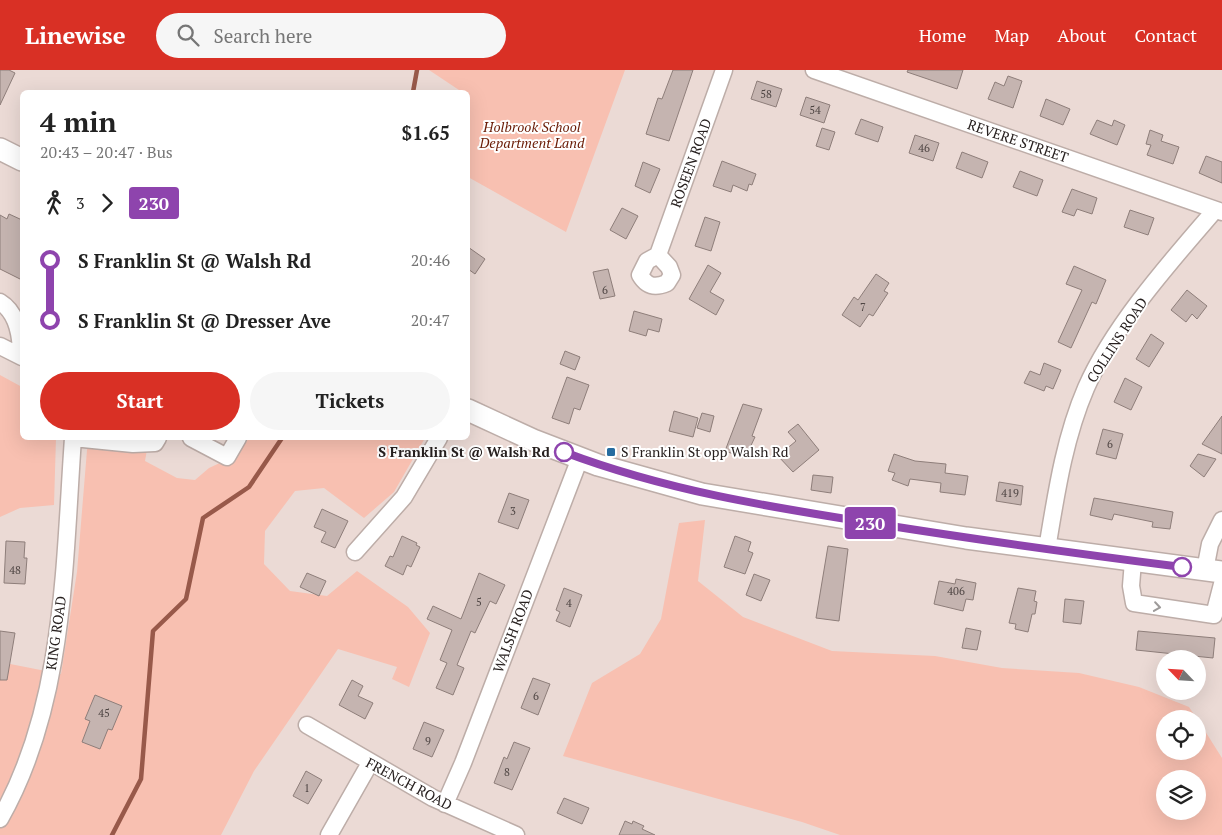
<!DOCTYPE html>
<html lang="en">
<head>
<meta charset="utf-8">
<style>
  body { margin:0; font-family:"PT Serif",serif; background:#f6f6f6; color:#222; height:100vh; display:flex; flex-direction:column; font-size:19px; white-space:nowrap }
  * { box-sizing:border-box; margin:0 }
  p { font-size:16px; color:#767676 }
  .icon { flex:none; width:28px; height:28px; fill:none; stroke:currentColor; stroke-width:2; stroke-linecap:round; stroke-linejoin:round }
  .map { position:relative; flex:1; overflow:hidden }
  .side { position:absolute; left:20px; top:20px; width:450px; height:350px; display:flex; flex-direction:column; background:#fff; border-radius:8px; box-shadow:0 5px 20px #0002 }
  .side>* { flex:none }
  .badge { padding:0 10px; border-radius:4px; font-size:18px; line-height:32px }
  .needle { width:32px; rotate:295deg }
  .buttons { position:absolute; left:1156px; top:580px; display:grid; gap:10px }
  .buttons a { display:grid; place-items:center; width:50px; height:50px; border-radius:50%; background:#fff; box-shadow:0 5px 20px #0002; font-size:25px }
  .map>.badge { position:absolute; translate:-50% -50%; box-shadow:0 0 0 2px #fff }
  .legs { display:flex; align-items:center; gap:8px; height:55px; padding:0 20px; font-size:16px }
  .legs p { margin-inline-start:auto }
  .summary { display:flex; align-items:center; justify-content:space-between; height:85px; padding:0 20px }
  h1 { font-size:28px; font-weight:700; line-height:38px }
  .cta { display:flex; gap:10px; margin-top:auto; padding:10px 20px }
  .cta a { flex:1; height:58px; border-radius:30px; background:#d93025; color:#fff; font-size:20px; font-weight:700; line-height:58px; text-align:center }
  .cta a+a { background:#f6f6f6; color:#222 }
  ul { padding:0 20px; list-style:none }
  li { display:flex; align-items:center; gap:18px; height:60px; font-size:19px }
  li i { display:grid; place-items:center; width:8px; height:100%; margin:0 6px; background:currentColor }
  li i::after { content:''; width:12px; height:12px; margin:-6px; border:4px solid; border-radius:50%; background:#fff }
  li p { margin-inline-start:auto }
  li:first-child i { background:linear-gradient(#0000 50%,currentColor 0) }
  li:last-child i { background:linear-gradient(currentColor 50%,#0000 0) }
  header { display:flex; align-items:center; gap:30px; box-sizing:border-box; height:70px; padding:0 25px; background:#d93025; color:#fff }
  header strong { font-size:24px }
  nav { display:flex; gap:28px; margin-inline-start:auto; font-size:18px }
  .search { width:350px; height:45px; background:#f6f6f6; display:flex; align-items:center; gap:12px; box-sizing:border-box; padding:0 18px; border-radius:28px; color:#767676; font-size:19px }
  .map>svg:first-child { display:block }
</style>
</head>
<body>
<header>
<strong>Linewise</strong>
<div class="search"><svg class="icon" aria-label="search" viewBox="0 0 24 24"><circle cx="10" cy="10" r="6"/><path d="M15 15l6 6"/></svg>Search here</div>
<nav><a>Home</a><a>Map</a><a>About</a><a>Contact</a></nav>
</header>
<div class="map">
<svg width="1222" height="765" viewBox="0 0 1222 765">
  <rect width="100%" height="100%" fill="#ebdad5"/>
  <path fill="#f8c0b1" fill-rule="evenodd" d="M429,0H625L566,162L468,107V33L470,28L468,22H462Z
    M0,305L22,317V368H56L54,435L20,438L0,447Z
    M88,368H149L145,391L177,408L195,410L209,398L237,385L249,368H425L394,422L364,448L324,418L295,421L265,461L264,494L290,521L327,526L357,501L408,537L430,563L409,617L392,609L397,597L338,579L254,701L221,765H0V592L61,604L77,502Z
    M705,450L698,511L743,547L832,581L935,586L1002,598L1079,603L1139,617L1189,637L1197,649H1165V681H1198V650L1222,688V765H840L802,752L563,686L592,613L640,584L661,549L679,453ZM1165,709H1198V741H1165Z"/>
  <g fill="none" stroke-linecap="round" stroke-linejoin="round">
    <path stroke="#98594a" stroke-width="4.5" d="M413,22L417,0
      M112,765L141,709L153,561L186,529L203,448L249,417L282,368"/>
  </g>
  <path fill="#c5b4b0" stroke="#8e7e7a" d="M0,0H9L15,3L0,35Z
    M673,0H693L669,71L646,64L658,28L662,29Z
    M908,0H963L957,19L907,2Z
    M1008,6L1022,11L1013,38L988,29L995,12L1004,16Z
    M757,11L782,19L776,37L751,29Z
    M806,27L830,35L824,53L800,45Z
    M1046,29L1070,39L1063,55L1040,46Z
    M861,49L883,57L878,72L855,64Z
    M1097,50L1112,56L1114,50L1125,55L1117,75L1090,64Z
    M822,58L835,62L829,80L816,76Z
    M1150,60L1163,65L1161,71L1179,77L1173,94L1147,85L1151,75L1146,74Z
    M915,65L939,73L933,91L909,83Z
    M962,82L988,92L982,108L956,98Z
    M1206,86L1222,92V113L1199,103Z
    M722,91L756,104L752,115L749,114L747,121L733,115L731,122L713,116Z
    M643,92L660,99L650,123L635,116Z
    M1020,101L1043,110L1037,126L1013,117Z
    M1072,119L1097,128L1092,144L1077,139L1074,146L1062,142Z
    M622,138L638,146L626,169L610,160Z
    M1130,140L1154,148L1148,165L1124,157Z
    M9,144L22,150V210L0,199V145L7,149Z
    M705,147L720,152L711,181L695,176Z
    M468,177L485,189L475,204L468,199Z
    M708,195L721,203L710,222L724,230L716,245L689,229Z
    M1074,196L1106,210L1096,234L1092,232L1071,278L1058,272L1082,220L1066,214Z
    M608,199L615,226L600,229L593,202Z
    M876,204L889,213L884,221L888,223L873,246L869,244L860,257L842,245L854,227L858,230Z
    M1187,220L1207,236L1197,249L1192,244L1186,252L1171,240Z
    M634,241L662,249L659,262L648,259L646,266L629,261Z
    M1151,264L1164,273L1149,297L1136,289Z
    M565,281L580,287L575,300L560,294Z
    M1044,293L1061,300L1053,319L1046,316L1044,321L1024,313L1030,301L1040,305Z
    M567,307L589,315L580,340L574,338L569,354L552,348Z
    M1125,308L1142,317L1131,340L1114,332Z
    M743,334L762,339L752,366L755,367L745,388L725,381Z
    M674,341L698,348L693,367L669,361Z
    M702,343L714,346L710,362L697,358Z
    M1222,346V384L1202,374Z
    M798,354L819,380L793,402L778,386L796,371L788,362Z
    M1103,359L1123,364L1116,389L1096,384Z
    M894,384L915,391L946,394L945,403L968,406L965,425L940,422L941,413L910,409L908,416L892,410L895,403L888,401Z
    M1198,384L1216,389L1204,407L1190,396Z
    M813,405L833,407L831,423L811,420Z
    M999,412L1023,416L1021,435L996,431Z
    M509,423L529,430L518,459L498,452Z
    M1094,428L1173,442L1170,459L1152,457L1153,452L1114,444L1112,450L1090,445Z
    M322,439L348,451L335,478L321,472L326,462L314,457Z
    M402,466L417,473L416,475L420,477L411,497L407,495L403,505L385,496L390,486L393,487Z
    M735,466L751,472L748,481L753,483L745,504L724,497Z
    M6,471L25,472L24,488H27L25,514L4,513Z
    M828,476L848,479L839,551L816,548Z
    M307,503L326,511L319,526L300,517Z
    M479,503L505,515L496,534L490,531L475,563L471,561L457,595L464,598L453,625L436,618L447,593L440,590L452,560L427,549L433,536L461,549Z
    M754,504L770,510L761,531L746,525Z
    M956,509L976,513L973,530L966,529L963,541L934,534L939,511L955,514Z
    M564,518L582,525L570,557L556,551L560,542L556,540Z
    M1018,518L1036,521L1034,531L1037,532L1035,544H1032L1028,562L1015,559L1016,554L1009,553Z
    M1065,529L1084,531L1081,554L1063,552Z
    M966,558L981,561L977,580L962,578Z
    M0,561L15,563L7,610H0Z
    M1138,561L1215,568L1213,588L1136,580Z
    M533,608L550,614L538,645L521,638Z
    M352,610L363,616L358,626L373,633L365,649L339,635Z
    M95,625L122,636L112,660L108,659L100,679L82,672L90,651L85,649Z
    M424,652L444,660L432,687L413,679Z
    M514,672L530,678L512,720L494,713L504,687L507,689Z
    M306,701L322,710L308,734L293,726Z
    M564,728L589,738L582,754L557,743Z
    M625,751L632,754L633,751L644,756L642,759L655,765H619Z"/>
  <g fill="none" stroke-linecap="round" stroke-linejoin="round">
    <g stroke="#bdada8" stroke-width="19">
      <path id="minor" d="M814,0L1222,142
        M658,185L669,197L672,205L667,213C655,218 647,217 640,205L647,191L658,185L724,0
        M0,232C18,243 21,267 21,286
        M0,276L22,287
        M73,368L133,374L155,373L158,368
        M191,368L227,387L238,368
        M1047,479C1056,425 1064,369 1086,318C1113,256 1171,191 1215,140
        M355,482L404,427L439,368
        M1133,491L1131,516L1134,533L1214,545L1222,514
        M1205,500L1210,474L1222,450
        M307,655L433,728L516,765
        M445,734L463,693L580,388
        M0,749C65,635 64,495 73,368
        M329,765L370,693"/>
    </g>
    <g stroke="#bdada8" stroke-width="24">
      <path id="major" d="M0,79L22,90
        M468,340L533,370L598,395L702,424L966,468L1222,502"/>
    </g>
    <use href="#minor" stroke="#fff" stroke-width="16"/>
    <use href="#major" stroke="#fff" stroke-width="21"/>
  </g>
  <defs><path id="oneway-chevron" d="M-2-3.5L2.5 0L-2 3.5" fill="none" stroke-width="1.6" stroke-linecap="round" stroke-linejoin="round" transform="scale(1.25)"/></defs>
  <use stroke="#9e9b9a" href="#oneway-chevron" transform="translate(1157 537) rotate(8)"/>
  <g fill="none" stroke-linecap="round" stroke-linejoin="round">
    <g stroke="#fff" stroke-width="11">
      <path id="line-1" d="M564,382C667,421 770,437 878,454C979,470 1080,484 1182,497"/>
    </g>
    <use href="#line-1" stroke="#8e44ad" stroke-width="8"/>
  </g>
  <g fill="#fff" stroke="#8e44ad" stroke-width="2.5">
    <circle cx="564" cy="382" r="9"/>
    <circle cx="1182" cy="497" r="9"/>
  </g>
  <rect fill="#266ca0" stroke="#fff" stroke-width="2" x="606" y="377" width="10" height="10" rx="2.5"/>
  <g text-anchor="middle" stroke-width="4" stroke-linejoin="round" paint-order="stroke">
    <g font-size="11" fill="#4e4543">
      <text x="766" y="28">58</text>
      <text x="815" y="44">54</text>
      <text x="924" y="82">46</text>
      <text x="605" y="224">6</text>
      <text x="863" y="241">7</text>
      <text x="1110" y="378">6</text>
      <text x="1010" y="427">419</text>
      <text x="513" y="445">3</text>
      <text x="15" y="504">48</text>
      <text x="956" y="525">406</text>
      <text x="479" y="536">5</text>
      <text x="569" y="537">4</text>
      <text x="536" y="630">6</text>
      <text x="104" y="647">45</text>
      <text x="428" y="675">9</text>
      <text x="507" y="706">8</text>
      <text x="307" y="722">1</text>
    </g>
    <g font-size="14" font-style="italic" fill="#6a1b05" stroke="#fff">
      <text x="532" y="62">Holbrook School<tspan x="532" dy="16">Department Land</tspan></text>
    </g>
    <g font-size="14" fill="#27201f" stroke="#fff">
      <text transform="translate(1018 71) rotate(19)" y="5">REVERE STREET</text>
      <text transform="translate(691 93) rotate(-70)" y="5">ROSEEN ROAD</text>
      <text transform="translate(1117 270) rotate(-57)" y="5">COLLINS ROAD</text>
      <text transform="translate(513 561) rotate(-69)" y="5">WALSH ROAD</text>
      <text transform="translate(56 563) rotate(-82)" y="5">KING ROAD</text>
      <text transform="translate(409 714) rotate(28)" y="5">FRENCH ROAD</text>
    </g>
    <g font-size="14" font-weight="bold" fill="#27201f" stroke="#fff" text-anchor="end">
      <text x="550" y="387">S Franklin St @ Walsh Rd</text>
    </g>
    <g font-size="14" fill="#27201f" stroke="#fff" text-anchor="start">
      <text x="621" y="387">S Franklin St opp Walsh Rd</text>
    </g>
  </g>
</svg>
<div class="buttons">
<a><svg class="needle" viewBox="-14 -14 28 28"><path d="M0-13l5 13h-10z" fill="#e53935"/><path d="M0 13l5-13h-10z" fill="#767676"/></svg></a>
<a><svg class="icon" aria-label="locate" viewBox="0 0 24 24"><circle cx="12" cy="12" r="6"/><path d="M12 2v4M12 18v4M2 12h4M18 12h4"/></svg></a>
<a><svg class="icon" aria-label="layers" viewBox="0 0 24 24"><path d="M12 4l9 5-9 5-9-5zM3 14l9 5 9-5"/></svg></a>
</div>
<b class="badge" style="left:870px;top:453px;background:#8e44ad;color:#fff">230</b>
<section class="side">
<div class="summary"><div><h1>4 min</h1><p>20:43 – 20:47 · Bus</p></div><b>$1.65</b></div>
<div class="legs"><svg class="icon" aria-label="walk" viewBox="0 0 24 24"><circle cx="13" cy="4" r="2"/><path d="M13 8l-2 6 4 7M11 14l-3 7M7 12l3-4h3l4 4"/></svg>3<svg class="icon" aria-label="forward" viewBox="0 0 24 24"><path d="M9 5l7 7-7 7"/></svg><b class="badge" style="background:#8e44ad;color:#fff">230</b></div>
<ul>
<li><i style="color:#8e44ad"></i><b>S Franklin St @ Walsh Rd</b><p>20:46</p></li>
<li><i style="color:#8e44ad"></i><b>S Franklin St @ Dresser Ave</b><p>20:47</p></li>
</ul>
<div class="cta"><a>Start</a><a>Tickets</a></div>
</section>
</div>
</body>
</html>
